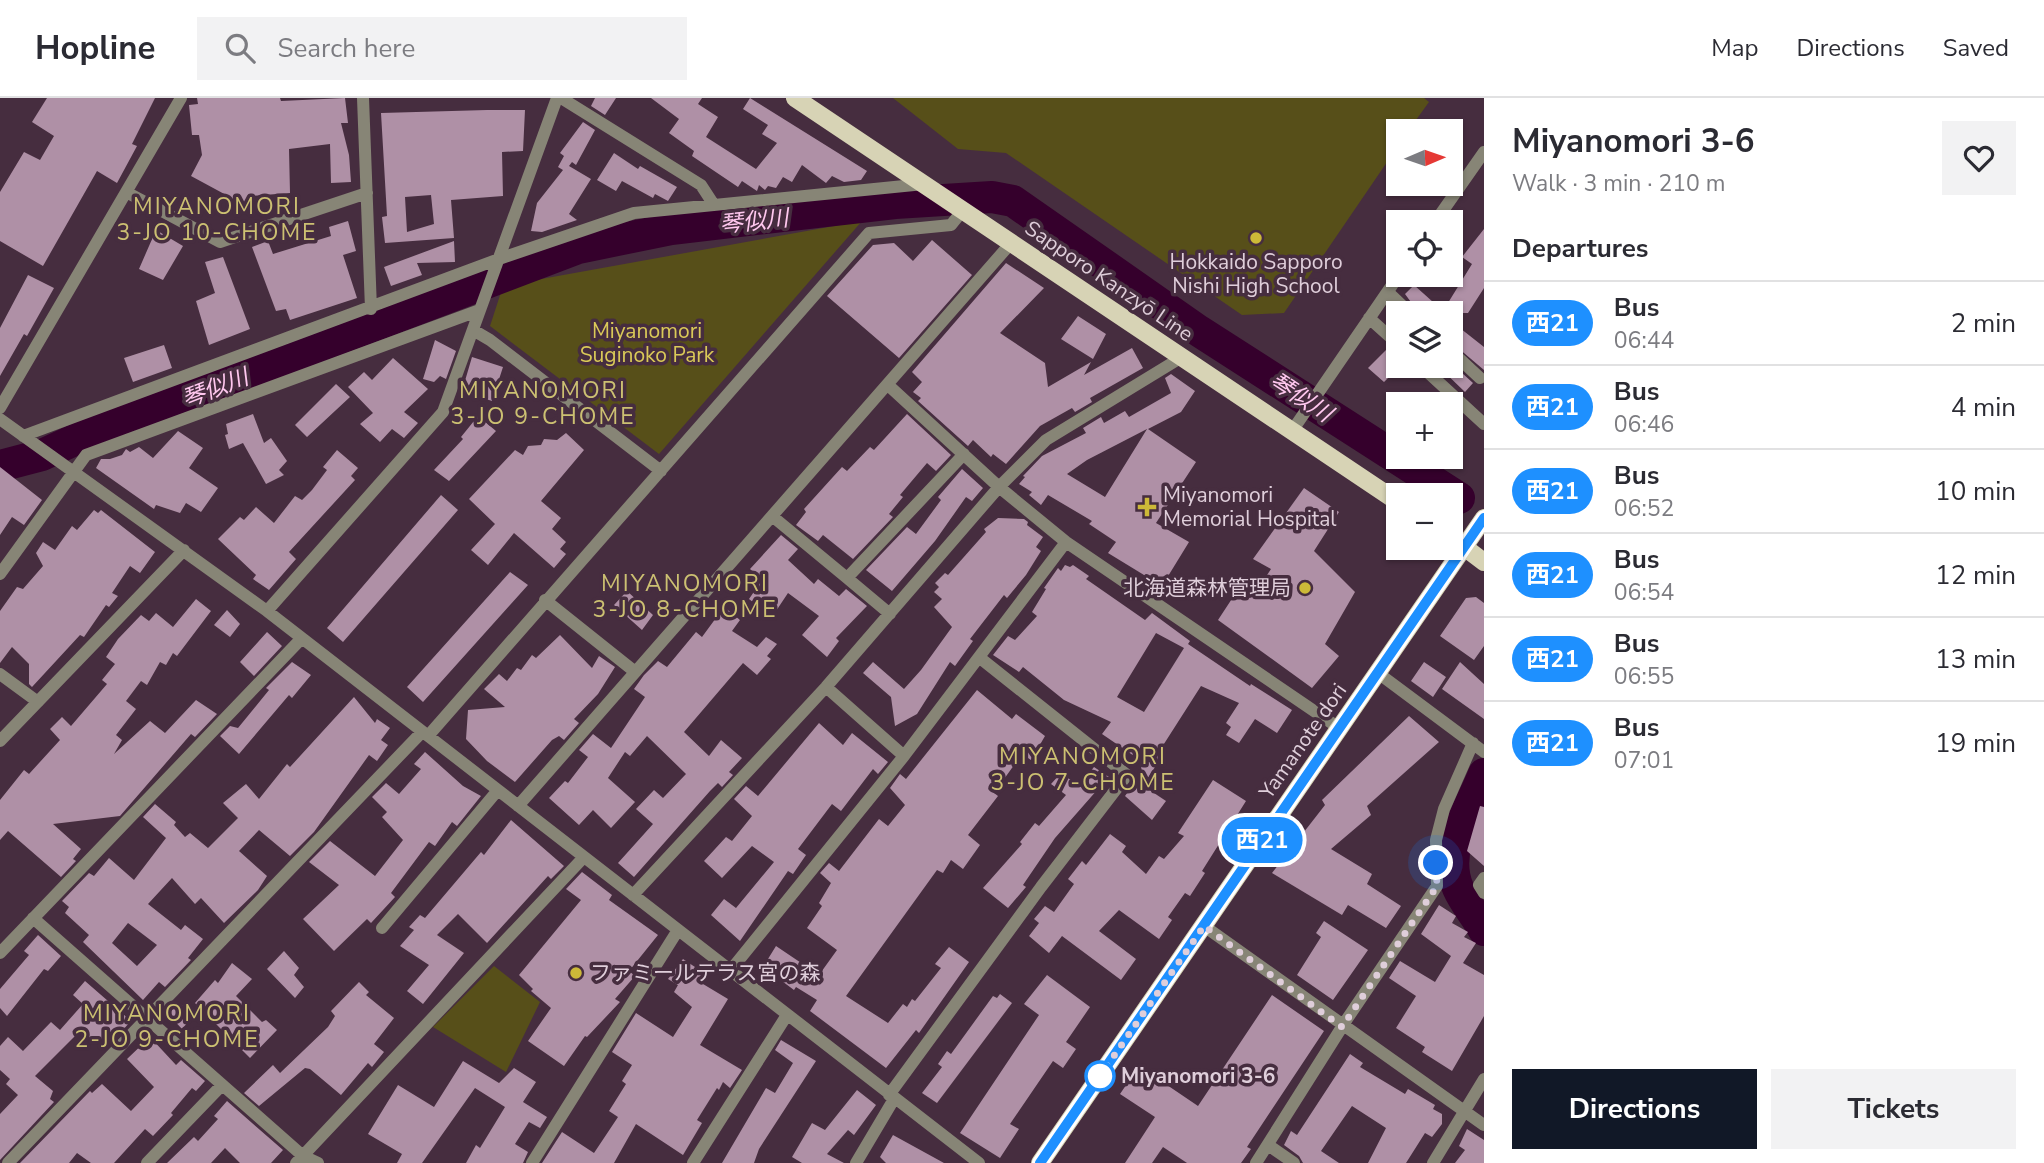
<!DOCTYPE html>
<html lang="en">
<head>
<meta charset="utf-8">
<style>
  body { margin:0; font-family:"Nunito Sans","Noto Sans JP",sans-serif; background:#f2f2f3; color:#2b2b33; height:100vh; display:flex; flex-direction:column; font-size:26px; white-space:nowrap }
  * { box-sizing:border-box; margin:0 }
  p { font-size:23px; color:#7c7c81 }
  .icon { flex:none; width:38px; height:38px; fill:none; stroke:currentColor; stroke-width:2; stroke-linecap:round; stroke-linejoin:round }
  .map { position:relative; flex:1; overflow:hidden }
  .side { display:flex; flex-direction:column; background:#fff; width:560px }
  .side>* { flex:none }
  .badge { padding:0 14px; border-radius:23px; font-size:24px; line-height:46px }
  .needle { width:46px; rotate:88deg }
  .fabs { position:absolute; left:1386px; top:21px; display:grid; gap:14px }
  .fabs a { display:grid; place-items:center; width:77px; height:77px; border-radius:0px; background:#fff; box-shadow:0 2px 5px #0004; font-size:35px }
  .you { position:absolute; width:35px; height:35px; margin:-18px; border:5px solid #fff; border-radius:50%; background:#1a73e8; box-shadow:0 0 0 10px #1a73e833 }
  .map>.badge { position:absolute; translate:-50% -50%; box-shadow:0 0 0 4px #fff }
  h2 { padding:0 28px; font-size:26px; line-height:63px }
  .round { display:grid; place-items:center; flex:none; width:74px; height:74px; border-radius:0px; background:#f2f2f3 }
  .summary { display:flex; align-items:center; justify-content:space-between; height:119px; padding:0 28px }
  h1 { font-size:33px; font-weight:700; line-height:52px }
  .primary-button { display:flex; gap:14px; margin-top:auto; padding:14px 28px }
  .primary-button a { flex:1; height:80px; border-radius:0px; background:#111827; color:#fff; font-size:28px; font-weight:700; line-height:80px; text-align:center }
  .primary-button a+a { background:#f2f2f3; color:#2b2b33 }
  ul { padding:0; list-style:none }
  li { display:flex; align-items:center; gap:21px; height:84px; padding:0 28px; border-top:2px solid #e1e1e2 }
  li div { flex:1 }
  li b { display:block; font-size:26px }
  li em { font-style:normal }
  li .badge { min-width:77px; font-weight:700; text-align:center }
  header { display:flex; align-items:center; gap:42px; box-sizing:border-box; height:98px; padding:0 35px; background:#fff; border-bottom:2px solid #e1e1e2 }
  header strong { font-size:33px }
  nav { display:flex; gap:38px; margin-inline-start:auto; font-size:24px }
  .search { width:490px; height:63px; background:#f2f2f3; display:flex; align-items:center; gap:18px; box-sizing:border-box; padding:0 24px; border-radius:0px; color:#7c7c81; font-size:26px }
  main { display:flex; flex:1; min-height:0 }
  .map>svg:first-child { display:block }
</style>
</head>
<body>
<header>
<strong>Hopline</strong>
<div class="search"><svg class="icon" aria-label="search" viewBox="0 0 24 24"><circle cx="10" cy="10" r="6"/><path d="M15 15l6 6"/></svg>Search here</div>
<nav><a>Map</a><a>Directions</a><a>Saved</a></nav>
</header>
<main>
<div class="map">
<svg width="1484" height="1065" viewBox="0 0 1484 1065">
  <rect width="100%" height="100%" fill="#462d3f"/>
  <path fill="#574f19" d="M893,0H1424L1429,4L1408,33H1398V48L1284,215L1242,217L1006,55L958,51Z
    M862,123L659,356L490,228L503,188Z
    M494,868L540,904L506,974L433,929Z"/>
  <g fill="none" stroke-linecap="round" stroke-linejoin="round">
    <path stroke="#35002c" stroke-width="32" d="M0,368L42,357L81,339L578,150L671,131L895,105L992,99L1013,103L1199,233L1459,400
      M1484,676C1470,711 1442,752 1458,790C1464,804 1476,818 1484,832"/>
  </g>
  <path fill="#af90a6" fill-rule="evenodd" d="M47,0H155L132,46L137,48L117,85L97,73L43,168L0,143V94L24,54L40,62L54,38L32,24Z
    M197,0H280L281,3L345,0L348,25H341L349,57L351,84L331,85L330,46L289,51L290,95L251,98L253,114L236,116L235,109L228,110V98L191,78L202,57L199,37H192L189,7L198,6Z
    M595,0H616L605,17L591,8Z
    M651,0H702L698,6L718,19L706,39L756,71L777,45L762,36L768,27L743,11L750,0L867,73L861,82L844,84L832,78L826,85L802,67L792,84L783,79L776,90L768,88L765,92L759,87L757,93L742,83L738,89L692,58L694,53L669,35L679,21Z
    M487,12H525L523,53L502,54L503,98L451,102L454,140L385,145L382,119L387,118L381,15ZM431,97L434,126L407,134L405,99Z
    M583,24L595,32L576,67L572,64L569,68L591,81L569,116L577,122L542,134L531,133L537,105L563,72L558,69L564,58L560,55Z
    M614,55L638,71L640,68L677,89L668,103L655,96L653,100L622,83L616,93L597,82Z
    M348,123L356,153L343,157L357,200L290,222L286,211L276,213L252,149L268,143L273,156L331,138L329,129Z
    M1484,131V190L1468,215H1419L1405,196L1414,187L1443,213L1472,166L1462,159Z
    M156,132L183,148L163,182L139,171Z
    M932,142L972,177L899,260L827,198L873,147L894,145L913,163Z
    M454,143L455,164L417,165L422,177L391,188L384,169Z
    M223,159L250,231L209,247L196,203L215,195L205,164Z
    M1006,165L1044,190L1000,235L1045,265L1048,289L1091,264L1084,277L1132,250L1143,270L1090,300L1092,304L1075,314L1072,310L1040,328L1006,366L993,356L991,359L973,342L968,348L918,303L921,300L913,294L922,284L912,274Z
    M28,177L54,190L27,238L24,236L0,278V230Z
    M1078,218L1106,236L1093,261L1061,241Z
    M1451,223L1484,249V272L1451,244Z
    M435,242L456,253L446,281L440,278L434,284L423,281Z
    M164,247L172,270L133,284L124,260Z
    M1389,249L1398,255V270L1384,284L1368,270Z
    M472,259L503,269L492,303L462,293Z
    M393,260L428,291L404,314L418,325L404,340L392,331L380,344L360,326L373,315L348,289L364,274L372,282Z
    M1451,265L1473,285L1465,294L1438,268H1451Z
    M1171,276L1195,293L1181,314L1148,331L1196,364L1156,425L1189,444L1162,488L1108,455L1116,444L1089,426L1092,423L1048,397L1041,407L1029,397L1032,394L1019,386L1025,379L1023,378L1042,358L1086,335L1083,330L1101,319L1104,325L1125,313L1129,319L1171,295L1165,280ZM1147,331L1105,399L1067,376L1087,362Z
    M336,286L350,299L307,339L295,327Z
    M253,316L264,345L271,340L287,363L279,372L284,377L266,386L243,345L229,351L225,337L228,336L226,326Z
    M907,316L951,357L936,373L927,365L900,397L903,399L889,416L893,419L853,461L823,437L818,443L796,427L806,414L804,411L842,369L847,373L870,349L874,352Z
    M478,318L496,333L449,383L434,372L463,341L461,339Z
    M178,333L203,350L189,370L218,390L201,414L186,405L180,415L156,407L154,411L96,370L101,361H110L122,357L126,351L130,354L139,349L153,360Z
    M566,335L584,352L541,403L561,420L552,431L566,444L560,451L566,456L554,470L514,435L488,467L471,452L495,426L469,401L515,352L523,357L528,348L541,347L544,341L557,342Z
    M337,352L358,370L351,378L355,382L289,454L296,461L269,492L253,481L256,477L218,441L240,419L244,422L256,409L274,425L295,398L302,402L312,392L327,372L323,369Z
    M0,369L42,402L24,427L12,419L0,437Z
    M962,371L983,390L972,403L966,399L935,443L892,493L866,472L907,429L916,436L941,402L938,399Z
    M1304,390L1339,414L1314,453L1355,494L1325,546L1339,558L1312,590L1218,522L1241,487L1254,497L1271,471L1253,461Z
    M441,397L458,412L343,544L327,530Z
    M94,412L98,415L101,412L155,454L140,475L130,468L112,495L118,498L109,509L106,507L84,539L80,537L32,589L29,586V566L12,549L0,565V513L17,489L23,491L43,468L36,455L43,444L55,452L72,428L77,432Z
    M998,420L1024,421L1028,424L1027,427L1043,439L1036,449L1041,453L1026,477L1007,500L1004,497L970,541L973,543L955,568L950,564L917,616L895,628L891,599L863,575L873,564L904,591L921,572L952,529L934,509L942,501L934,494L939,489L935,485L945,475L948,477L986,434L984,431Z
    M781,437L798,451L788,462L814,486L818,481L839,498L846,491L867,508L836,540L839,543L827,559L802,537L819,518L788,495L772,519L749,501L762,482L750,471Z
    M1065,467L1070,469L1073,467L1089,478L1086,481L1145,522L1152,515L1190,543L1188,546L1250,588L1251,586L1292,612L1277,635L1255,621L1239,645L1226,637L1231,629L1226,625L1239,605L1201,588L1162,649L1166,652L1144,686L1140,662L1102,636L1111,624L1064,602L1023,569L1019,574L993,557L1008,538L1015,542L1037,518L1032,514L1046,491L1044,490L1058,470L1061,473ZM1156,535L1184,550L1144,614L1117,599Z
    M510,474L528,487L423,604L407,589Z
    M627,493L653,517L642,532L614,507Z
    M1476,499L1484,505V548L1474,562L1440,538L1466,500Z
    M196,501L211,513L177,558L173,555L166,567L160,564L147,587L141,583L126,603L136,611L116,637L122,642L114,656L150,623L165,635L196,602L217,616L195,639L191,636L120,718L53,726L81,751L73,761L76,763L61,779L8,733L0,742V702L24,672L29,676L60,642L50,631L62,619L71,628L107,586L102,582L115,566L106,559L118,541L141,517L149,523L156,515L173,529Z
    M724,509L740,522L732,533L757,549L766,539L777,546L767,558L771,561L757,577L743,565L684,634L709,658L721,642L742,660L729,674L733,677L722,689L718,685L710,693L634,779L618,765L653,726L636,711L654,692L663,700L686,676L647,638L630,658L625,654L608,680L635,704L611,730L593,712L579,727L549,700L565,683L568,685L588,659L579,652L593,636L611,650L645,599L634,591L644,577L658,563L667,569L696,534L702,539Z
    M227,512L240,526L230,539L214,527Z
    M267,534L282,548L254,578L240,564Z
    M560,537L592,570L599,558L615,569L598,596L574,621L579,625L564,642L559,638L552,642L515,684L487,663L466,641L468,612L505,609L484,591L499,576L507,583L517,570L521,572L532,557L536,560Z
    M292,564L311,577L292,600L289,597L239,656L220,638L230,628L238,630L269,592L266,590Z
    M1424,564L1446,579L1433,599L1411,583Z
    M1460,564L1484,586V621L1442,591Z
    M977,592L1012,621L1016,616L1045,638L1031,662L1022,656L994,695L998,698L968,737L980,747L963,771L951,762L943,775L937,772L846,898L888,925L903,906L907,909L912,901L915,903L941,870L935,866L949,849L969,864L919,935L916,932L886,970L810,913L817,902L796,889L794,892L763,869L776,848L819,877L837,852L807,830L822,808L819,805L831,785L820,775L829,765L839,773L879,721L888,728L905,707L890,690L900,676L906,681Z
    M354,599L375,625L377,621L390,630L381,642L388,647L377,663L369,657L314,734L290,758L259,732L239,753L267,778L258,792L224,825L201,800L195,806L172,780L148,806L181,832L185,827L203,841L188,860L191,862L165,889L159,884L143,902L83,844L89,837L65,815L69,809L62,803L89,775L94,778L109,760L134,782L166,740L143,719L155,706L176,724L174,727L185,739L190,735L208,750L238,720L223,705L246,686L259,701L287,666L290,669ZM128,825L157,847L137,868L112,845Z
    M1409,618L1439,644L1367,708L1371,717L1331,751L1372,776L1367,786L1401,808L1386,830L1348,807L1342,817L1272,775L1325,707L1322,702Z
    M819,625L843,647L852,635L888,664L878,676L873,671L841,713L832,706L798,751L806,757L793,776L788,773L740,843L711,817L724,801L736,810L774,764L752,748L722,780L704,763L726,739L732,743L752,718L734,701L746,688L758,698Z
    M425,654L463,688L481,698L457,728L452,724L435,748L429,744L391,795L395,799L371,825L367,821L334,853L303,821L339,787L309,764L330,743L375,778L403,742L382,719L387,714L372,699L386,685L399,696L421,671L414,666Z
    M1094,669L1109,679L1101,693L1098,691L1055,740L1023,787L1026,789L1008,810L983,790L1022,746L1020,744L1035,725L1039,728L1066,697L1051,686L1061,675L1079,688Z
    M1213,682L1246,703L1202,773L1205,775L1190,798L1185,795L1168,819L1172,822L1159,841L1119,812L1099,833L1136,861L1121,882L1062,838L1049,855L1029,838L1039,825L1034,821L1045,808L1054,814L1074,786L1068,781L1082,763L1086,767L1110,736L1126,748L1122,754L1146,776L1159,758L1164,761L1184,738L1178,735Z
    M1136,683L1166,703L1152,722L1125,698Z
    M1480,708L1484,709V768L1467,753Z
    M511,722L564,768L551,781L548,778L487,845L458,816L437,837L464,855L423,906L407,893L429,867L400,848L414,832L409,829L420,817L425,820L481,754L484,757Z
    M582,774L612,797L609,802L658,837L629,873L635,878L615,901L620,904L587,939L585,938L564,968L528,943L551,910L531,893L533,891L519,877L581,802L566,791Z
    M1439,807L1456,818L1452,825L1468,834L1464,839L1476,845L1463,865L1484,877V918L1452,973L1422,954L1425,949L1396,930L1416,898L1389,880L1400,863L1435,884L1451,858L1421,836Z
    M1324,823L1368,852L1333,902L1297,877L1321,839L1316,835Z
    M38,837L61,858L48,873L44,871L7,918L0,910V891L29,857L24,853Z
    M284,853L299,870L294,877L304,889L295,900L267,871Z
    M683,861L704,875L698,883L728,901L700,947L742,972L730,990L723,984L719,992L717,990L697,1022L702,1025L683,1057L636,1026L614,1065H542L562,1034L594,1055L618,1019L609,1013L626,986L622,983L632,967L612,954L636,915L673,939L692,909L674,894L678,887L668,881Z
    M232,865L252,881L236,898L262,924L266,922L277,932L250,960L195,905L215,882L218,885Z
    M1047,877L1090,909L1066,944L1076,951L1063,970L1053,963L1010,1026L1019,1031L1000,1060L960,1035L1039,917L1024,906Z
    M85,883L131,923L109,947L98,938L93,944L80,933L35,978L53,993L50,1001L54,1004L0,1062V1016L18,997L6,986L10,981L0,972V948L8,939L23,953L51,924L60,932L83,906L73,897Z
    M359,884L369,894L366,897L394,920L374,946L384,954L372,969L368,965L341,997L310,971L305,970L259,1008L244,995L273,967L280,975L328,929L335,918L331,913Z
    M1000,896L1012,905L937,1005L922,995L942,969L938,966L947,953L951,956L993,898L997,900Z
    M1272,897L1324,933L1247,1049L1251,1051L1241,1065H1187L1163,1049L1152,1065H1125L1155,1019L1120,996L1139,968L1198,1008Z
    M179,905L194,917L182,931L168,916Z
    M150,939L176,967L181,962L205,983L196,993L192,990L171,1015L173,1017L153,1038L145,1031L114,1065H91L77,1055L69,1065H20L90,993L92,995L102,986L131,1013L154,989L127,961Z
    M781,942L816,963L759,1051L754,1065H722L766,990L775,995L793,965L775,952Z
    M1350,956L1363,965L1360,969L1405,996L1408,991L1435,1007L1433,1011L1442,1016V1026L1432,1039L1425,1035L1406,1065H1368L1386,1030L1352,1008L1321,1053L1339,1065H1303L1299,1058L1284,1047L1291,1033L1297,1037Z
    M463,963L499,985L514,970L536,984L523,1004L547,1019L540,1030L529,1024L515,1046L528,1054L523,1065H466L476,1047L480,1050L505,1009L475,990L422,1065H397L402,1056L368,1036L398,987L434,1009Z
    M857,992L876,1007L854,1037L848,1032L827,1056L844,1065H802L792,1059L812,1025L825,1032Z
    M227,1003L283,1052L271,1065H240L225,1050L211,1065H167L194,1039L198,1043L218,1021L214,1018Z
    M1467,1031L1484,1042V1065H1455L1465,1052L1459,1048Z
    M893,1037L944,1065H886L880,1059Z"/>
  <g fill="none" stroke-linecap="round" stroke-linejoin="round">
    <path stroke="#878576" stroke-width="12" d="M363,0L371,211
      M561,0L701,87L714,107
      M128,95L220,144L367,95
      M1435,124L1484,54
      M1388,194L1410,215
      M1369,220L1398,246
      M473,232L490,242L661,373
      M1451,253L1480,280
      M1421,268L1484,326
      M888,287L999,389L1066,444L1339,630
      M0,310L181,0
      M0,321L267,513L979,1065
      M1292,333L1399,177
      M23,338L499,161L634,115L924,86
      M772,418L847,480L964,356
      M0,476L86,357L480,212
      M847,480L890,516
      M545,502L634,573
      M267,513L443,314L557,0
      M1378,575L1484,654
      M0,576L38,604
      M826,589L904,658
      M428,638L869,135L951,127L963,112
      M0,643L184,452
      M518,708L1011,145
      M1484,780L1479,787L1484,795
      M633,797L826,589L999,389L1046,342L1182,259
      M33,820L303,1058L318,1065
      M1204,828L1484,1027
      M382,830L498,692
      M0,855L302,540
      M730,873L904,658L1066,444
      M889,997L1041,789L1127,677L980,560
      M1268,1047L1294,1065
      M8,1065L422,634
      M147,1065L222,987
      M296,1065L584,759
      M532,1065L678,832
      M693,1065L787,917
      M856,1065L894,1001
      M1256,1065L1347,921L1437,788L1436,742L1444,711L1473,645
      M1433,1065L1484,981"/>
    <path stroke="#d7d3b5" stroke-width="18" d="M795,0L1398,404
      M1451,439L1484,464
      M1040,1065L1484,420"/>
  </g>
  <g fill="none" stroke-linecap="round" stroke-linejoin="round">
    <g stroke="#fff" stroke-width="16">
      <path id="line" d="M1040,1065L1484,420"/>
    </g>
    <use href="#line" stroke="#1e90ff" stroke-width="10"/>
    <path stroke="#dfceda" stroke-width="7" stroke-dasharray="0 12.6" d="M1100,978L1204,828L1342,929L1437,788L1436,765"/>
  </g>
  <g fill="#ccb938" stroke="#462d3f" stroke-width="2.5">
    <circle cx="1256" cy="140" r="7"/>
    <path d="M1143.5 398.5h7v7h7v7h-7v7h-7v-7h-7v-7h7z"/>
    <circle cx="1305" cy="490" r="7"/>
    <circle cx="576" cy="875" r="7"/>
  </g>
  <circle fill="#fff" stroke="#1e90ff" stroke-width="3.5" cx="1100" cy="978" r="14"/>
  <g text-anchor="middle" stroke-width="7" stroke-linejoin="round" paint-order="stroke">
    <g font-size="21" fill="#dfceda" stroke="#462d3f" text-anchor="start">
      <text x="1256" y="171" text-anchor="middle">Hokkaido Sapporo<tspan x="1256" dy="24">Nishi High School</tspan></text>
      <text x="1163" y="404">Miyanomori<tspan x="1163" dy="24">Memorial Hospital</tspan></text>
      <text x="1291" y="497" text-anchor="end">北海道森林管理局</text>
      <text x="590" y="882">ファミールテラス宮の森</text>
    </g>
    <g font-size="21" fill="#dfceda" stroke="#462d3f">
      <text transform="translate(1109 183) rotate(34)" y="7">Sapporo Kanzyō Line</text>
      <text transform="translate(1303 643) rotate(-55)" y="7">Yamanote dori</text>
    </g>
    <g font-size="21" fill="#dac958" stroke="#462d3f">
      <text x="647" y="240">Miyanomori<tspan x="647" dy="24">Suginoko Park</tspan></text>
    </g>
    <g font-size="21" font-weight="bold" fill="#dfceda" stroke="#462d3f" text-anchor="start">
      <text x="1121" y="985">Miyanomori 3-6</text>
    </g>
    <g font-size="23" letter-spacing="2" fill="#ccc072" stroke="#462d3f">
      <text x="217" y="116">MIYANOMORI<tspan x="217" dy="26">3-JO 10-CHOME</tspan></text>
      <text x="543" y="300">MIYANOMORI<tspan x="543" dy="26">3-JO 9-CHOME</tspan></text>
      <text x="685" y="493">MIYANOMORI<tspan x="685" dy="26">3-JO 8-CHOME</tspan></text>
      <text x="1083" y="666">MIYANOMORI<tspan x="1083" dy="26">3-JO 7-CHOME</tspan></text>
      <text x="167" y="923">MIYANOMORI<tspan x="167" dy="26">2-JO 9-CHOME</tspan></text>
    </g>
    <g font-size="23" font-style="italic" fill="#ffc8ef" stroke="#462d3f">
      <text transform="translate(754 123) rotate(-6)" y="8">琴似川</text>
      <text transform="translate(215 290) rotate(-21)" y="8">琴似川</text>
      <text transform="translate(1301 299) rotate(33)" y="8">琴似川</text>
    </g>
  </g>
</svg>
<div class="fabs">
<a><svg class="needle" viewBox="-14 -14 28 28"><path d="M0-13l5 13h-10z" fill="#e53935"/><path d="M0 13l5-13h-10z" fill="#7c7c81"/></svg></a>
<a><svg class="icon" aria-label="locate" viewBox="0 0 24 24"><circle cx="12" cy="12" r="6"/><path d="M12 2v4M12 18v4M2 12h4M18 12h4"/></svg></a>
<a><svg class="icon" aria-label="layers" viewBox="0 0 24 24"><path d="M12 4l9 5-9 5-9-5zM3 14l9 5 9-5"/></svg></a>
<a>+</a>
<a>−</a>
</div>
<div class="you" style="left:1436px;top:765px"></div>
<b class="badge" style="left:1262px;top:742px;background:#1e90ff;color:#fff">西21</b>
</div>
<section class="side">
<div class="summary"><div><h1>Miyanomori 3-6</h1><p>Walk · 3 min · 210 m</p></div><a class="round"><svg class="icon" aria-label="heart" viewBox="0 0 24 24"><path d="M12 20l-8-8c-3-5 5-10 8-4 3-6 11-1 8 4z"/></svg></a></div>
<h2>Departures</h2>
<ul>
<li><span class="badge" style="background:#1e90ff;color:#fff">西21</span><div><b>Bus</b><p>06:44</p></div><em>2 min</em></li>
<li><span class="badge" style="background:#1e90ff;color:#fff">西21</span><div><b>Bus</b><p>06:46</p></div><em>4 min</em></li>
<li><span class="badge" style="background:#1e90ff;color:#fff">西21</span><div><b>Bus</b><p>06:52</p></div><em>10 min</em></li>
<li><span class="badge" style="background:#1e90ff;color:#fff">西21</span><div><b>Bus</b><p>06:54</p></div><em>12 min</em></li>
<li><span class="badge" style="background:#1e90ff;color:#fff">西21</span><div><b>Bus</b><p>06:55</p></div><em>13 min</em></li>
<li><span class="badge" style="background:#1e90ff;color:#fff">西21</span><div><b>Bus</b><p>07:01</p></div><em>19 min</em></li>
</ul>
<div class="primary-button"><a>Directions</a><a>Tickets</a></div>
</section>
</main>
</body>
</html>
